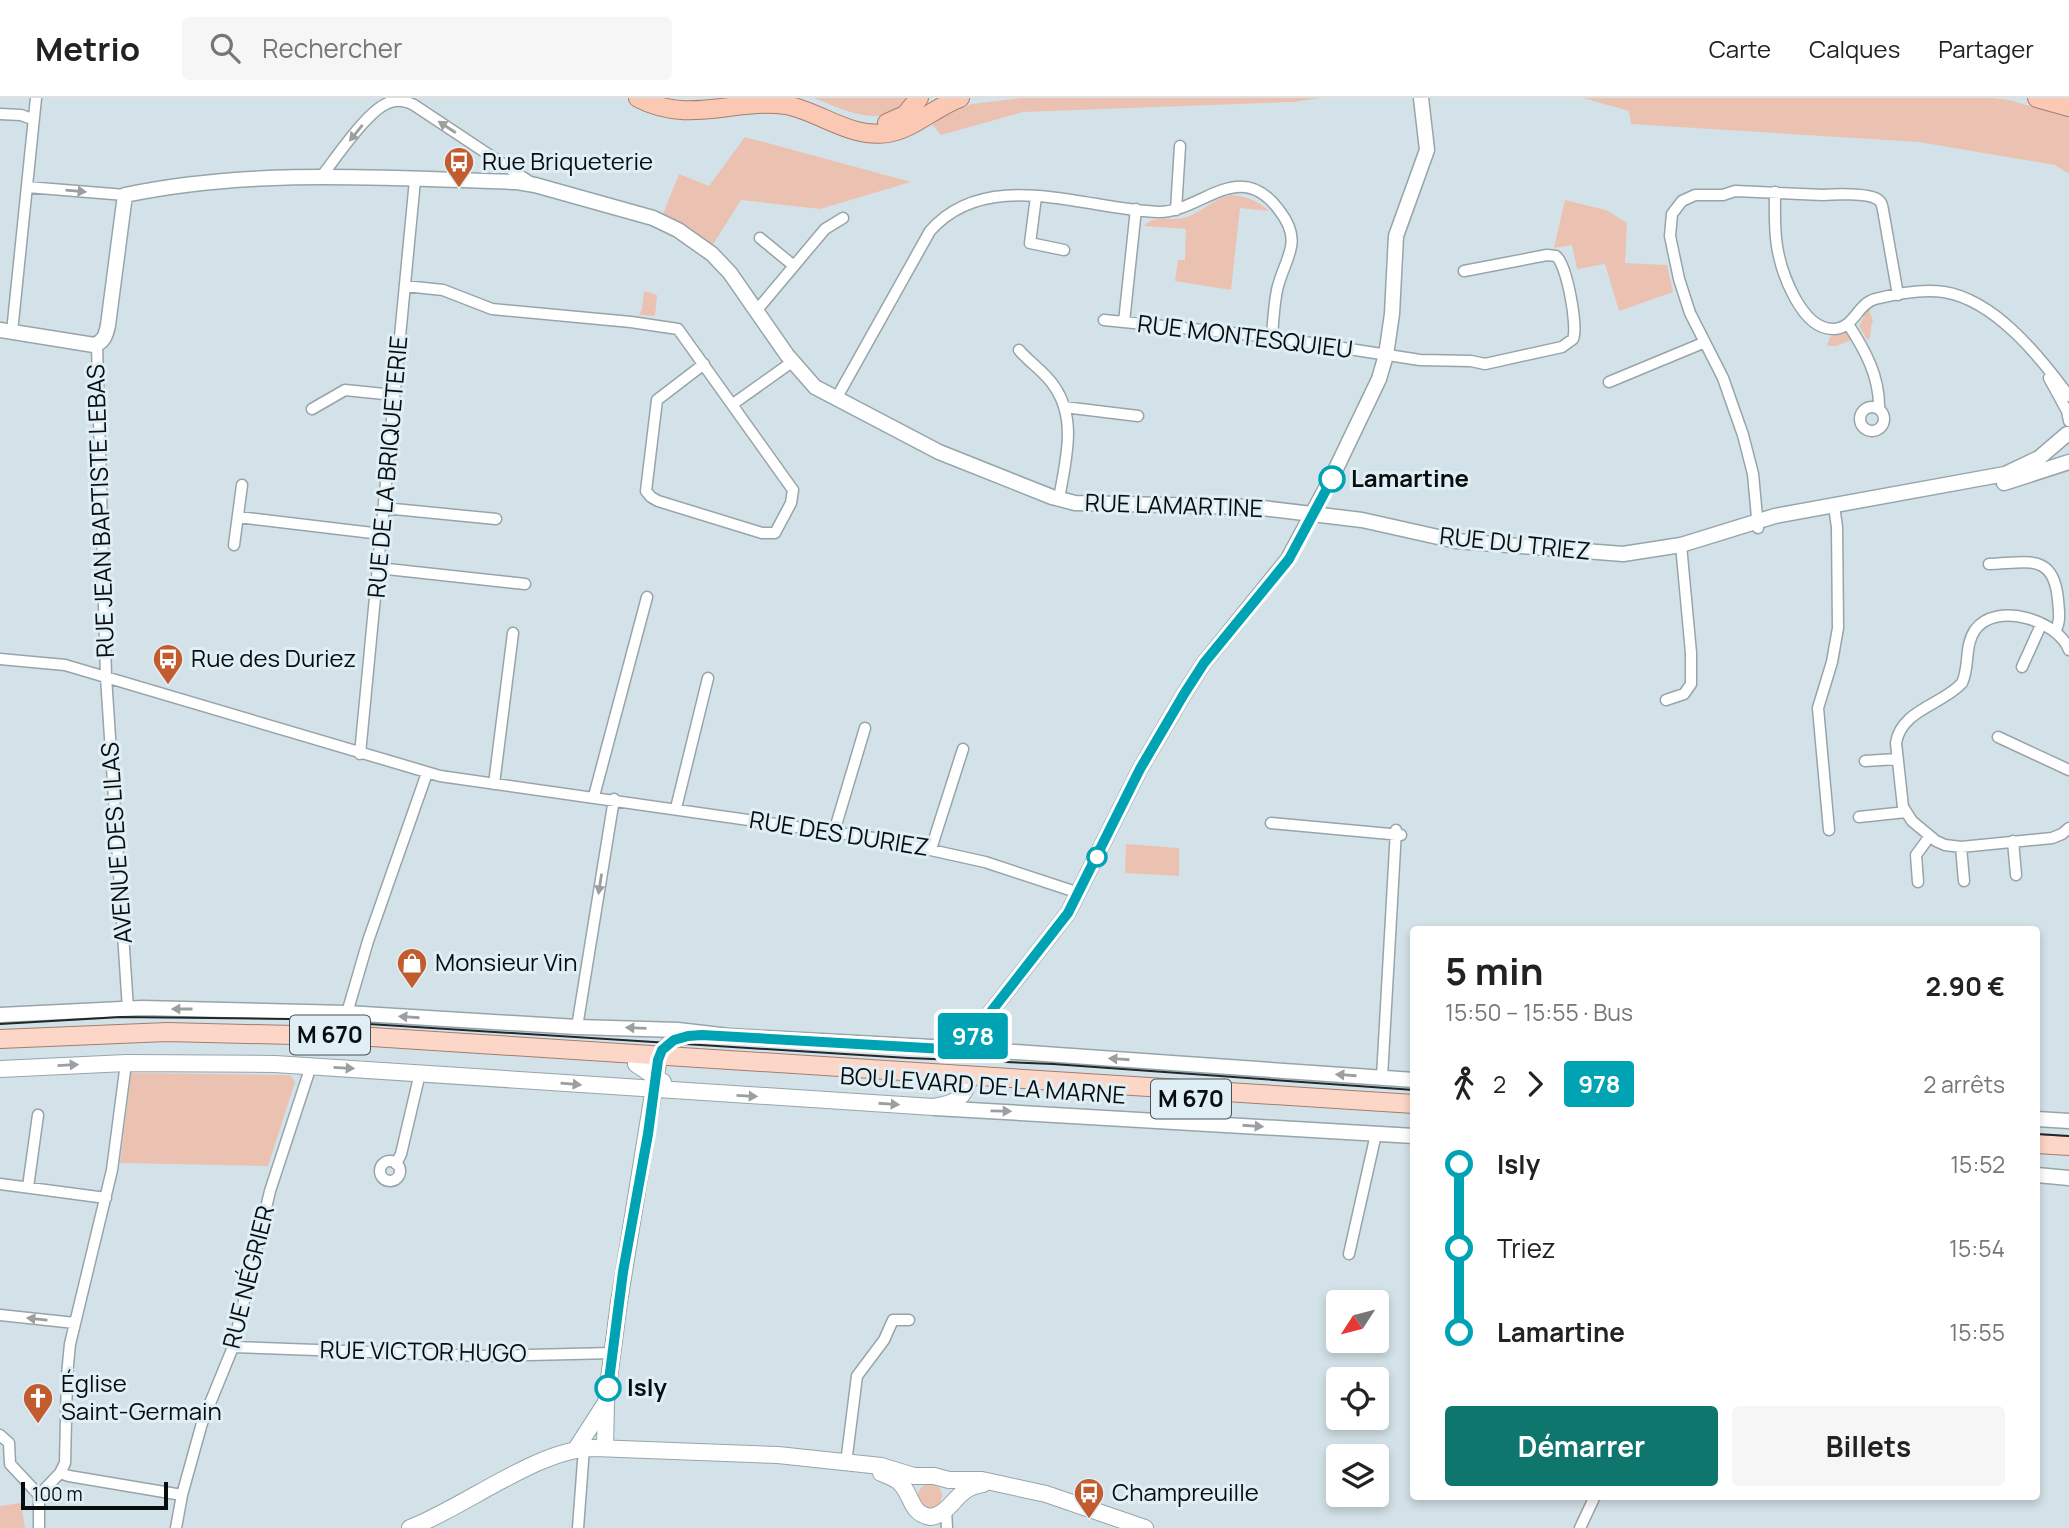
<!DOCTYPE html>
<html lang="fr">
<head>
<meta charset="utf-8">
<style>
  body { margin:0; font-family:Manrope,sans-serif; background:#f6f6f6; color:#222; height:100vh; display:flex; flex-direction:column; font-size:26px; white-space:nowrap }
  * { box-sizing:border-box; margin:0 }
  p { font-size:23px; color:#767676 }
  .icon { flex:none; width:38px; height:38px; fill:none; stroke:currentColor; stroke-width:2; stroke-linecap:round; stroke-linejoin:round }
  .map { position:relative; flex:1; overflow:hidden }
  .side { position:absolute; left:1410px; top:828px; width:630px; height:574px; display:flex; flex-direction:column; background:#fff; border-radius:7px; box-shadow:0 4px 10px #0003 }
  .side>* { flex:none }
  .badge { padding:0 14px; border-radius:5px; font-size:24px; line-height:46px }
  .needle { width:46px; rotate:234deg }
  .fabs { position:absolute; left:1326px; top:1192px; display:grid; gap:14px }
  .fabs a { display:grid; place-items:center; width:63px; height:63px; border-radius:7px; background:#fff; box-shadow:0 4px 10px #0003; font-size:35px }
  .scale { position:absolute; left:21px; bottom:18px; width:147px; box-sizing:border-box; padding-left:7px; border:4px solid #080d0f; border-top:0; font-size:19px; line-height:24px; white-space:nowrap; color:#080d0f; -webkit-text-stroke:5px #e0eff5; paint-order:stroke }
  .map>.badge { position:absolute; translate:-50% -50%; box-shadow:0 0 0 4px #fff }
  .legs { display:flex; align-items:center; gap:10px; height:77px; padding:0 35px; font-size:23px }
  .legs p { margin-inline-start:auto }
  .headline { display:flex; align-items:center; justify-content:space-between; height:119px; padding:0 35px }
  h1 { font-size:38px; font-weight:700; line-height:52px }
  .action { display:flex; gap:14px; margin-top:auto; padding:14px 35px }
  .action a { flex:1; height:80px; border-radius:7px; background:#0f766e; color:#fff; font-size:28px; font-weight:700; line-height:80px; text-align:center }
  .action a+a { background:#f6f6f6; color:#222 }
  ul { padding:0 35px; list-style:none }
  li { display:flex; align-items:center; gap:24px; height:84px; font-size:26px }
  li i { display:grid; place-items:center; width:10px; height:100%; margin:0 9px; background:currentColor }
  li i::after { content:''; width:18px; height:18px; margin:-9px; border:5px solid; border-radius:50%; background:#fff }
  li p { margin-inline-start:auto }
  li:first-child i { background:linear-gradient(#0000 50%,currentColor 0) }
  li:last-child i { background:linear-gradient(currentColor 50%,#0000 0) }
  header { display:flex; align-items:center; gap:42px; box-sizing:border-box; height:98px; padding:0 35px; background:#fff; border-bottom:2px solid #e0e0e0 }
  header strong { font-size:33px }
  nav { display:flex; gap:38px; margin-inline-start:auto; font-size:24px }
  .search { width:490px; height:63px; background:#f6f6f6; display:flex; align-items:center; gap:18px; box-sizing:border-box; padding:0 24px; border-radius:7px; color:#767676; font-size:26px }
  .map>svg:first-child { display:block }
</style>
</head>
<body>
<header>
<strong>Metrio</strong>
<div class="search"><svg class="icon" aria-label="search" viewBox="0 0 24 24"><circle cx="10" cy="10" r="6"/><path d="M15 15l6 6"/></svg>Rechercher</div>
<nav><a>Carte</a><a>Calques</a><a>Partager</a></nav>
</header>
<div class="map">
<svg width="2069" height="1430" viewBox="0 0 2069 1430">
  <rect width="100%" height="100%" fill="#d3e2e8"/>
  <path fill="#ebc2b2" d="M814,0H911C884,33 846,13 814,0Z
    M1022,0H1321L1293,4L1023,14L941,37L931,25L971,6Z
    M1583,0H1993L2009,2L2069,19V76L2055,67L1919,44L1631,26L1629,13Z
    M745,39L911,84L820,111L741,102L712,148L663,116L679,76L709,88Z
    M1232,97C1248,99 1257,102 1269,113L1240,110L1231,192L1175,183L1178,162H1185L1186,131L1144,128C1154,116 1173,124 1187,119C1203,113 1214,100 1232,97Z
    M1565,102L1606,112L1627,125L1625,165L1667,167L1673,194L1619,213L1605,166L1577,171L1572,147L1554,150Z
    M644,193L657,197L655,218L639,217L642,211Z
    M1866,210L1869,211L1873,223C1869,230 1873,236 1868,243L1859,228L1864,218L1862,216Z
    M1834,234H1846L1854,241L1836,248H1827L1830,239L1834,238Z
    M1126,746L1179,750V778L1125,775Z
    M131,975L290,977L295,984L268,1068L120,1065Z
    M918 1398a12 12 0 1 1 24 0a12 12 0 1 1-24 0Z
    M21,1405L25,1430H0V1408Z"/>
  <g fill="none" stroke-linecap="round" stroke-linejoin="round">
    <g stroke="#97a5aa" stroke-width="13">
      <path id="minor" d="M0,16L21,17L32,21
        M321,79C336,60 367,13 388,5C397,1 406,3 414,7L533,86
        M27,89L125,97
        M1775,94C1775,112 1774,130 1777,148C1781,174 1801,231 1833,231C1854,231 1857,206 1875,201C1895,196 1924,191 1944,194C1995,202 2040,259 2069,298
        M1036,99L1030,145L1064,152
        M1176,112L1180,48
        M760,140L794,168
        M405,188L443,192L492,211L631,224L678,231L793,392L791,405L775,435H762L658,403L651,399L646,393L657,302L704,266
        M757,212L825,131L843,120
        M1104,222L1272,239L1420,262L1471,263L1485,266L1562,249L1573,241C1578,228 1567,167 1556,158L1547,157L1464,173
        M1124,224L1136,111
        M1848,226C1865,252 1880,279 1879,311
        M12,234L36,0
        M97,247L106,579L128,911
        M1019,252C1030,265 1045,274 1054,288C1078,322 1065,364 1059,401
        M2049,280L2067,313L2069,323
        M1609,284L1703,245
        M836,301L930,133C987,68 1084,111 1158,114C1201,115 1239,58 1279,112C1305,145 1284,160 1277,192C1274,207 1273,224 1272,239
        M733,306L792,264
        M1860 321a12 12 0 1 1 24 0a12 12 0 1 1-24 0Z
        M1064,309L1138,318
        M312,311L345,292L394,297
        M384,410L496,421
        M238,419L381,436
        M1758,430L1753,376L1743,337L1723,280L1690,215L1679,181L1670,138L1672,116L1682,103L1695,97H1723L1735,93L1823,97C1834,96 1868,95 1877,101C1882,104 1882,107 1883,112L1898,197
        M234,447L242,387
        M1989,466C2027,465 2054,454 2058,502C2059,514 2061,523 2055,534
        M378,470L525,486
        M2069,552C2058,522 1996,503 1975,532C1964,548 1970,568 1962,585C1942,607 1901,612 1896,645L1903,709L1912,723L1936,743L1945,747L1961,749L2052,740L2062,736L2069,730
        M0,561L65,567L440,678L881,741L985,764L1079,795
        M2022,569L2041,527
        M1666,602L1684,596L1691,586V555L1681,447
        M1998,639L2069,672
        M360,656L415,82
        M1865,663L1897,661
        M494,686L513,535
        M594,698L647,499
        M676,710L708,580
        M1859,719L1906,714
        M1271,725L1401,737
        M1829,732L1818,610L1832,564L1838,530L1837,429L1834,408
        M834,734L865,630
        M2013,743L2016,777
        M1961,749L1964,783
        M931,751L963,651
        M1918,784L1916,757L1930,738
        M347,915L368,843L427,675
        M577,929L614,701
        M1382,979L1396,732
        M380 1073a10 10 0 1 1 20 0a10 10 0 1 1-20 0Z
        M396,1066L401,1056L420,975
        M0,1086L106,1100
        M28,1089L38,1017
        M1349,1156L1376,1036
        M0,1217L75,1225
        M233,1249L482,1258L613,1255
        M0,1337L9,1345L10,1366L39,1397
        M846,1365L857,1278L884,1242L893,1222H909
        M60,1375L69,1378L182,1397
        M946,1412L947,1430
        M39,1430V1397L60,1375L65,1365L67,1277L70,1246L112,1072L126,965
        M176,1430L182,1397L202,1325L233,1249L270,1093L311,968
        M578,1430L584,1350
        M1580,1430L1595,1398"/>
    </g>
    <g stroke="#97a5aa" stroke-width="17">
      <path id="tertiary" d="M0,232L94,247C104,244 106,237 108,227L125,97C253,70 387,80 517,84L535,87L653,120L678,132L712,156L730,175L787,257L815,289L939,354L1052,399L1075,405L1254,409L1362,422L1456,443L1623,456L1681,447L1775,418L2005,376L2039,360L2067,336
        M2004,385L2069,364
        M0,917L142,910L347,915L577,929L678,932L729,938L986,952L1414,982
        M961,952L1068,815L1140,671L1184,596L1204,565L1288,461L1332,379L1379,281L1386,257L1392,216L1396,138L1427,52L1421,0
        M659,959C665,945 677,939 692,938
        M935,1010L1414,1038
        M2037,1021L2069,1023
        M2037,1077L2069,1080"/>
    </g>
    <g stroke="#97a5aa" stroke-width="18">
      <path id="secondary" d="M636,966L663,984
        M0,971L126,965L275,966L933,1009C954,1006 966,1001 969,978
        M605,1350L606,1304L619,1204L659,959
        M576,1351L605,1306
        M881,1375C888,1378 896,1380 901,1386C913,1399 910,1415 930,1419C953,1416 955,1389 983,1386
        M410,1430C465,1409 539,1350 595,1350L778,1357L881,1368L914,1378H934L949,1382H982L1046,1396L1145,1430"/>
    </g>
    <g stroke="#a57d6f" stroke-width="20">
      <path id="primary" d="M0,941L167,934L372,939L1414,1006
        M2037,1046L2069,1048"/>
    </g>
    <g stroke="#a57d6f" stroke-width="20">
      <path id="trunk" d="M638,0C689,27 735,0 786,7C821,14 851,41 888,35C913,31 935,9 960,0
        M2037,0L2069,9
        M887,25L905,17L919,0"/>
    </g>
    <use href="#minor" stroke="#fff" stroke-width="10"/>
    <use href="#tertiary" stroke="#fff" stroke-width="14"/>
    <use href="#secondary" stroke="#fff" stroke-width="16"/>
    <use href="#primary" stroke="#fcd6c7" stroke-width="18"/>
    <use href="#trunk" stroke="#fbc8b4" stroke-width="18"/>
    <path stroke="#212729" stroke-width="2" d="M0,926L121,919L290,921L908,960L1053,966L1414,992
      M2037,1036L2069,1038"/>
  </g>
  <defs><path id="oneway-solid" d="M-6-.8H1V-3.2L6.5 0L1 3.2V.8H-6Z" transform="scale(1.75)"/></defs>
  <g fill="#9c9e9f">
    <use href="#oneway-solid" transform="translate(447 29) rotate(-147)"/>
    <use href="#oneway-solid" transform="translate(356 35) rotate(129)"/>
    <use href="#oneway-solid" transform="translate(76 93) rotate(5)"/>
    <use href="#oneway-solid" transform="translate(600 786) rotate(99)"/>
    <use href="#oneway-solid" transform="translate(182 911) rotate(-180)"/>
    <use href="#oneway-solid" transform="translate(409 919) rotate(-176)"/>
    <use href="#oneway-solid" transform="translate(636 930) rotate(-178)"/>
    <use href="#oneway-solid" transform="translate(1119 961) rotate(-176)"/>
    <use href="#oneway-solid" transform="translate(68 967) rotate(-3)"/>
    <use href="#oneway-solid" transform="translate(344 970) rotate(3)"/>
    <use href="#oneway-solid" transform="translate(1346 977) rotate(-176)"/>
    <use href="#oneway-solid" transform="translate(571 986) rotate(5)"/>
    <use href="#oneway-solid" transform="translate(747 998) rotate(3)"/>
    <use href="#oneway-solid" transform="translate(889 1006) rotate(4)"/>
    <use href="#oneway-solid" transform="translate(1001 1013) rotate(1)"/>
    <use href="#oneway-solid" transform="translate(1253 1028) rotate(4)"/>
    <use href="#oneway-solid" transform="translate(37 1221) rotate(-174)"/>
  </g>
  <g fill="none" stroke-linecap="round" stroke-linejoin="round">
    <g stroke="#fff" stroke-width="16">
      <path id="line-1" d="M608,1290L623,1174L648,1036L658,962L662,952L674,942L688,938L702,937L961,952L1068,815L1140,671L1184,596L1204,565L1289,461L1332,381"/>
    </g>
    <use href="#line-1" stroke="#00a3b4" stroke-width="10"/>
  </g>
  <defs>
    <g id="bus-pin" transform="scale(1.575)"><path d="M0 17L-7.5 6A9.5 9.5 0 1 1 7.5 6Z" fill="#c25c2f" stroke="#e0eff5"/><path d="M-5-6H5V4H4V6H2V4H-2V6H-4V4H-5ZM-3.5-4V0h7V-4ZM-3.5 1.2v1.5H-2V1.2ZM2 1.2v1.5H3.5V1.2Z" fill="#fff"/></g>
    <g id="shop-pin" transform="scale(1.575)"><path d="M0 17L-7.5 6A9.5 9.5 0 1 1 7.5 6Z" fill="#c25c2f" stroke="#e0eff5"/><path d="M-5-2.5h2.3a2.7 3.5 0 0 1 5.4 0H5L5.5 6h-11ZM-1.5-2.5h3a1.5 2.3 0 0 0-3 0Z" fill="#fff"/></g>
    <g id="church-pin" transform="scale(1.575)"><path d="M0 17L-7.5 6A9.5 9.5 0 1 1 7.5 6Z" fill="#c25c2f" stroke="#e0eff5"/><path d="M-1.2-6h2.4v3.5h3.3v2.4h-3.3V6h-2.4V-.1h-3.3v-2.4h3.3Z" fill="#fff"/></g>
  </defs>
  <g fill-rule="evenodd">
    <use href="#bus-pin" x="459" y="64"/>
    <use href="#bus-pin" x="168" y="561"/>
    <use href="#shop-pin" x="412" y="865"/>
    <use href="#church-pin" x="38" y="1300"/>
    <use href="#bus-pin" x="1089" y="1395"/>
  </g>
  <g fill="#fff" stroke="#00a3b4" stroke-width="3.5">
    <circle cx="1332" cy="381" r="12"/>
    <circle cx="1097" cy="759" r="9"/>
    <circle cx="608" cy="1290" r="12"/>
  </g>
  <g text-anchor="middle" stroke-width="6" stroke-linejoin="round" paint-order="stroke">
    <g fill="#e0eff5" stroke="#495154" stroke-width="2">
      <rect x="290" y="917.5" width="80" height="39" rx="5"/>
      <rect x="1151" y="981.5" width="80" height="39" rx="5"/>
    </g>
    <g font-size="23" font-weight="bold" fill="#080d0f">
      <text x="330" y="945">M 670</text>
      <text x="1191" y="1009">M 670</text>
    </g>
    <g font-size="24" fill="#080d0f" stroke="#e0eff5" text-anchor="start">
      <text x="482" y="72">Rue Briqueterie</text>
      <text x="191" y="569">Rue des Duriez</text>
      <text x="435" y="873">Monsieur Vin</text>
      <text x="61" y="1294">Église<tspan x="61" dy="28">Saint-Germain</tspan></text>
      <text x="1112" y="1403">Champreuille</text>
    </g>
    <g font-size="24" fill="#080d0f" stroke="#e0eff5">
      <text transform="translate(1245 239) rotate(7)" y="8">RUE MONTESQUIEU</text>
      <text transform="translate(388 369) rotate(-85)" y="8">RUE DE LA BRIQUETERIE</text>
      <text transform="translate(1174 408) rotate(2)" y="8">RUE LAMARTINE</text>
      <text transform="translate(101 413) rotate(-92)" y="8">RUE JEAN BAPTISTE LEBAS</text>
      <text transform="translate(1515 446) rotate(6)" y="8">RUE DU TRIEZ</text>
      <text transform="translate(839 736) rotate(9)" y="8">RUE DES DURIEZ</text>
      <text transform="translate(117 745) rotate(-94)" y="8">AVENUE DES LILAS</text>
      <text transform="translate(983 988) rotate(4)" y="8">BOULEVARD DE LA MARNE</text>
      <text transform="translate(249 1179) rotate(-76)" y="8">RUE NÉGRIER</text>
      <text transform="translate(423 1254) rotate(1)" y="8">RUE VICTOR HUGO</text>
    </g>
    <g font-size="24" font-weight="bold" fill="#080d0f" stroke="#e0eff5" text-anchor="start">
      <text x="1351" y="389">Lamartine</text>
      <text x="627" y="1298">Isly</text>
    </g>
  </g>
</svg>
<div class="fabs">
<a><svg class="needle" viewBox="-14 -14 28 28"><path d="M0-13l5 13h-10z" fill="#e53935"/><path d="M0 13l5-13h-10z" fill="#767676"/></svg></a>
<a><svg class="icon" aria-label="locate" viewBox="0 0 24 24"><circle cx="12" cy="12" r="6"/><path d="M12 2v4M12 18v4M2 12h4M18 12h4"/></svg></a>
<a><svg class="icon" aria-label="layers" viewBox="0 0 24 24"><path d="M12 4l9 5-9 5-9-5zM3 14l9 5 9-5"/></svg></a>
</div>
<div class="scale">100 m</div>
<b class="badge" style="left:973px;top:938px;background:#00a3b4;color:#fff">978</b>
<section class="side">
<div class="headline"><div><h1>5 min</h1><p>15:50 – 15:55 · Bus</p></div><b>2.90 €</b></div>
<div class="legs"><svg class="icon" aria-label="walk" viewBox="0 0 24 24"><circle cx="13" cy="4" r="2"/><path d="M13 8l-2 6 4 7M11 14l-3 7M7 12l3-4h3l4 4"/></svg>2<svg class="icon" aria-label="forward" viewBox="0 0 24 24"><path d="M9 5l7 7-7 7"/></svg><b class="badge" style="background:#00a3b4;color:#fff">978</b><p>2 arrêts</p></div>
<ul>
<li><i style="color:#00a3b4"></i><b>Isly</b><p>15:52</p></li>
<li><i style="color:#00a3b4"></i><span>Triez</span><p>15:54</p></li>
<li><i style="color:#00a3b4"></i><b>Lamartine</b><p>15:55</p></li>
</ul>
<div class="action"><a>Démarrer</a><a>Billets</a></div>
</section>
</div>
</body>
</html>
